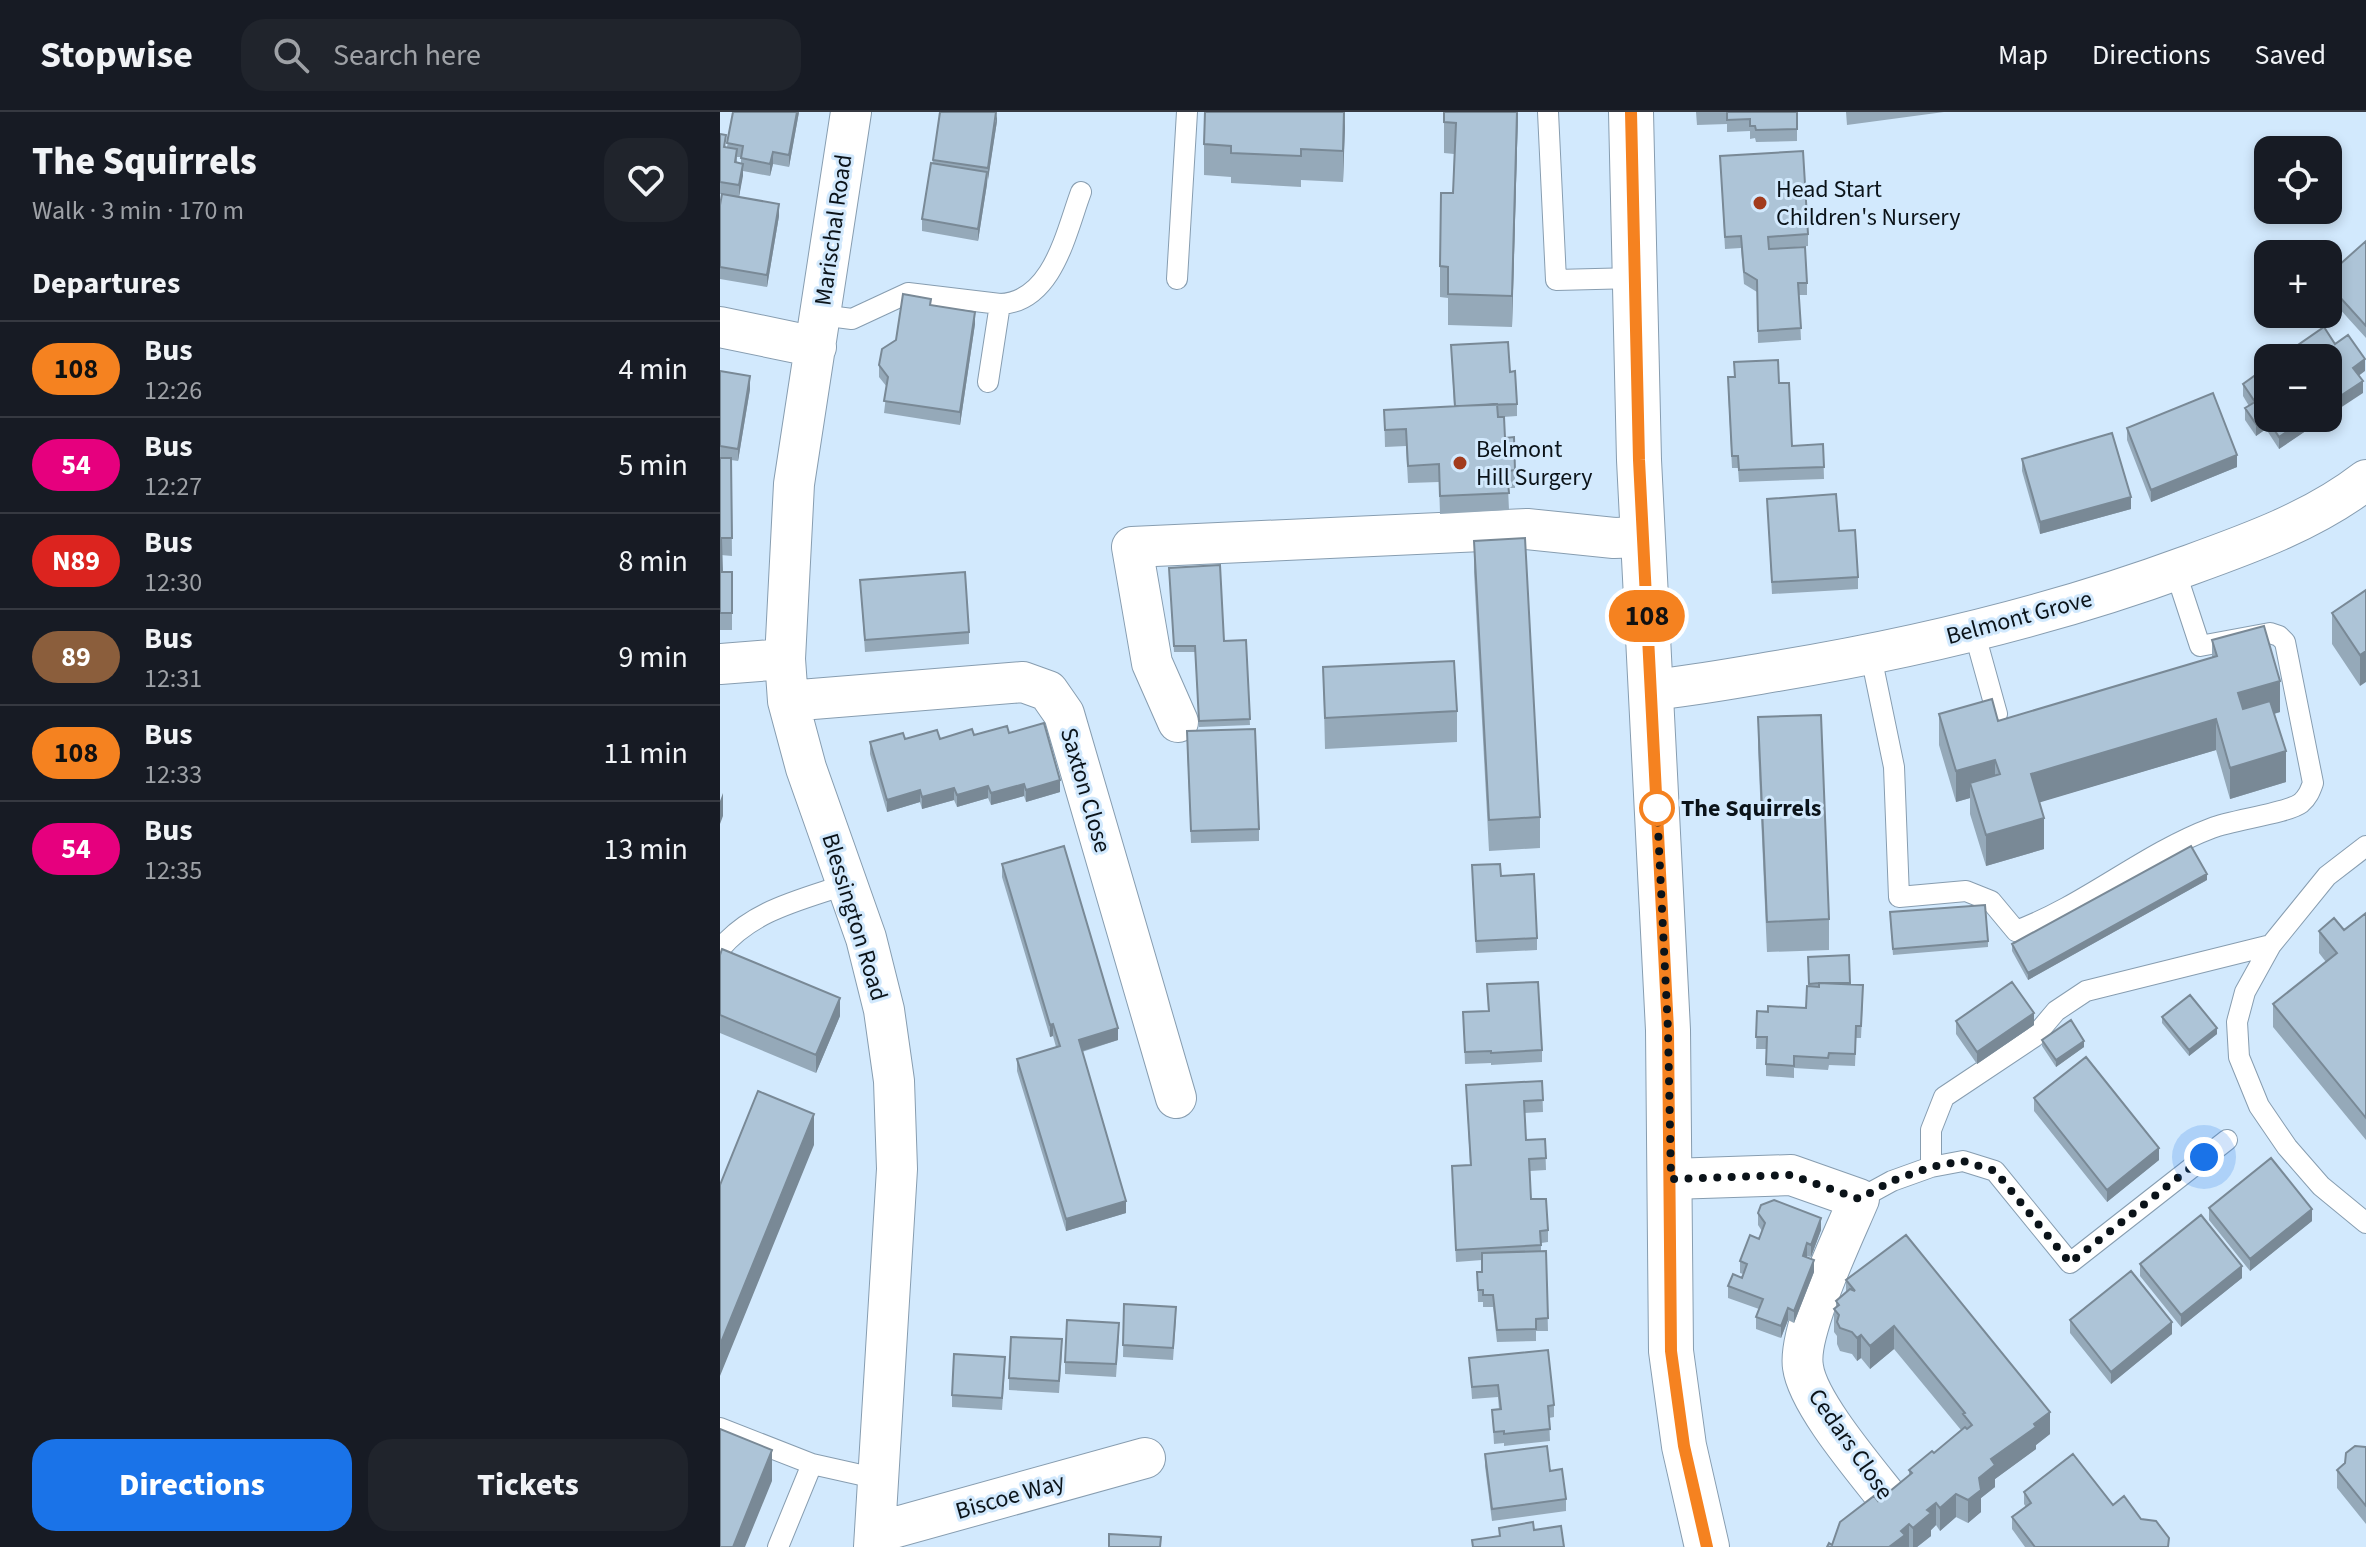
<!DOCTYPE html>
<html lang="en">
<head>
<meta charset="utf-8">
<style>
  body { margin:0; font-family:"Source Sans 3",sans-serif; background:#20242c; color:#f1f3f6; height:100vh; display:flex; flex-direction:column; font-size:30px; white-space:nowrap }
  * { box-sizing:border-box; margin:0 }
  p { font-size:26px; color:#9ea1a6 }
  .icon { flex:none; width:44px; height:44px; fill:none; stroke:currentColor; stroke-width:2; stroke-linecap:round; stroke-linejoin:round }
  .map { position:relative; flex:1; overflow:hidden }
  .panel { display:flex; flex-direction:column; background:#171b24; width:720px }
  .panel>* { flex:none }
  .badge { padding:0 16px; border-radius:26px; font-size:28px; line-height:52px }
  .buttons { position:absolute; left:1534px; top:24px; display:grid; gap:16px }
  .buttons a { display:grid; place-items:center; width:88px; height:88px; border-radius:16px; background:#171b24; box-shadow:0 4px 12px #0003; font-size:40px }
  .you { position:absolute; width:40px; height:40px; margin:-20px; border:6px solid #fff; border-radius:50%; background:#1a73e8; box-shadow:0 0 0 12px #1a73e833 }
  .map>.badge { position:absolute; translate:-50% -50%; box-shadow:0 0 0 4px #fff }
  h2 { padding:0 32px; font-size:30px; line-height:72px }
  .round { display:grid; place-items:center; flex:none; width:84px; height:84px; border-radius:24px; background:#20242c }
  .headline { display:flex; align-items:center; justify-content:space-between; height:136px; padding:0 32px }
  h1 { font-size:38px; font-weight:800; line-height:60px }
  .primary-button { display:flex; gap:16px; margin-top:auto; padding:16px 32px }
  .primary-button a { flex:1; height:92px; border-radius:24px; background:#1a73e8; color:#fff; font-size:32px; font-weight:800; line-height:92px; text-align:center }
  .primary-button a+a { background:#20242c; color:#f1f3f6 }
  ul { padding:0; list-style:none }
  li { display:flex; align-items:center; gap:24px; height:96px; padding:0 32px; border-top:2px solid #363941 }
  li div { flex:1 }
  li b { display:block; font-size:30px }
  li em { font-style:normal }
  li .badge { min-width:88px; font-weight:700; text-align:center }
  header { display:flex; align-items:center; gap:48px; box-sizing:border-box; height:112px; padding:0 40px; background:#171b24; border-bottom:2px solid #363941 }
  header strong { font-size:38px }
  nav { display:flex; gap:44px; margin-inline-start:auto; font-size:28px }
  .search { width:560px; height:72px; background:#20242c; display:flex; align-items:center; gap:20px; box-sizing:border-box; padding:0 28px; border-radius:24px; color:#9ea1a6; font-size:30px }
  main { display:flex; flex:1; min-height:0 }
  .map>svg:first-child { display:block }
</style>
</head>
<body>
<header>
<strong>Stopwise</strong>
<div class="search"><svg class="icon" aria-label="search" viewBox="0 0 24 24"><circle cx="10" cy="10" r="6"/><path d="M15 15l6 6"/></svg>Search here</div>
<nav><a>Map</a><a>Directions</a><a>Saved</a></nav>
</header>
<main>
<section class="panel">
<div class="headline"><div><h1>The Squirrels</h1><p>Walk · 3 min · 170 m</p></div><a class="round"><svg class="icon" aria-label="heart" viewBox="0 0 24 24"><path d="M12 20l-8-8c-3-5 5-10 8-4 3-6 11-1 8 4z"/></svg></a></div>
<h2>Departures</h2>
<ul>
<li><span class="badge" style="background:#f58220;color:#111">108</span><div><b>Bus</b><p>12:26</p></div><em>4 min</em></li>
<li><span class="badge" style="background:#e6007e;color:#fff">54</span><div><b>Bus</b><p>12:27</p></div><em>5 min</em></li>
<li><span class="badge" style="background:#dc241f;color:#fff">N89</span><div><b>Bus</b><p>12:30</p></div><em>8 min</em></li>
<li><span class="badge" style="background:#8b5e3c;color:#fff">89</span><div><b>Bus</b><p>12:31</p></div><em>9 min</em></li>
<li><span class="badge" style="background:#f58220;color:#111">108</span><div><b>Bus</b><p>12:33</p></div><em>11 min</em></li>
<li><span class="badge" style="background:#e6007e;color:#fff">54</span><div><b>Bus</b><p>12:35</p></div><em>13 min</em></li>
</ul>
<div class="primary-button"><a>Directions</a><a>Tickets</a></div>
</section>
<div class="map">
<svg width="1646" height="1435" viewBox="0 0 1646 1435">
  <rect width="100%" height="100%" fill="#d2e9fd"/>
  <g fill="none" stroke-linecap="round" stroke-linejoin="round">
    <g stroke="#879db0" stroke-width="22">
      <path id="service" d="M828,0L836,168L915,166
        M457,167L467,0
        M101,203L132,207L188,181L280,192C333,190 346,120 361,80
        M268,270L280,192
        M1254,519L1277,602
        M1151,544L1174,655L1179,785L1246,779L1271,789L1296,819C1366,793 1423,742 1492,716C1512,708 1568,701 1581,691C1588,685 1590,679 1593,671L1565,530L1559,524L1550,521L1480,534L1455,458
        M1646,734L1607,764L1551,833L1525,880L1517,910L1519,945L1539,994L1567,1035L1601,1074L1646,1111
        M0,837C32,798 81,788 127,772
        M1211,1055V1018L1224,985L1314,925L1336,899L1366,879L1551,833
        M1139,1087L1172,1069L1211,1055L1243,1049L1275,1059L1350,1151L1507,1028
        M0,1316L92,1352L159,1367
        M58,1435L92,1352"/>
    </g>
    <g stroke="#879db0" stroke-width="42">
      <path id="minor" d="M131,0L74,372L65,547L68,589L86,656L146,826L164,898L174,969L177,1057L154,1435
        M0,215L96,235
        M0,552L65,547
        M931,578C973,574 1015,566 1057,559C1196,536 1334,503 1467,454C1528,432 1593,409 1646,368
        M68,589L303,570L328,579L344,602L456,986
        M458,610L432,551L412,435L807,417L894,426L924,425
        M951,1067L1071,1063L1139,1087C1124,1123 1077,1220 1083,1255C1088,1293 1151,1364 1176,1397
        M155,1421L425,1346"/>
    </g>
    <g stroke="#879db0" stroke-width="46">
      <path id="secondary" d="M911,0L919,348L948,918L951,1239L964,1334L987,1435"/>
    </g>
    <use href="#service" stroke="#fff" stroke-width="20"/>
    <use href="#minor" stroke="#fff" stroke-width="40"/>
    <use href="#secondary" stroke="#fff" stroke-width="44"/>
  </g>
  <path fill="#95a9b9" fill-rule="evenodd" d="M13,0H79L69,55L53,52L50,64L23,59L19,85L0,82V22L6,35H7ZM17,45H21V51L17,50Z
    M625,0L623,70L581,68V75L511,71V65L484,63V32Z
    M724,0H798L792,215L728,213V186L720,185V154L733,81L734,42L724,41Z
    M976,0H1077V29L1036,30L1035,26L1030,27V19L1007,20V12L977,13Z
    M1126,0H1224L1127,13Z
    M277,9L258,129L202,119V107L213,48Z
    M1000,44L1088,122V134L1049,137L1087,171V183H1079L1081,228L1038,231L1037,180L1024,172L1021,136L1005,137Z
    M0,93L59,104L47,175L0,167Z
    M1646,129V226L1608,184V163Z
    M211,193L255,212L240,313L164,301L167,275L159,265V253L176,228Z
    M731,233L790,260L797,292V304L783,305L785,326L795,358V376H788L789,398L720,402L719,370L688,371L686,334L665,335L664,298L734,294Z
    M0,259L30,277L18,349L11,348L12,444L1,443L2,460H12V518H0Z
    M1059,271L1072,334L1103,332L1104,367L1019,370L1018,356H1012L1008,277Z
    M1523,272L1605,306L1559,337L1546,317L1536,324L1525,308V296L1529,294L1523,284Z
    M1407,316L1517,355L1431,390L1407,328Z
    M1302,347L1411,397L1320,422L1302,359Z
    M1047,387L1119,419L1138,465V477L1052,482Z
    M754,429L820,705V736L769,739L754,460Z
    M449,456L504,529L526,528L530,613L479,615L475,540H454Z
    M140,468L249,520V532L145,540Z
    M1646,478L1640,574L1612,532V501Z
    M1492,528L1560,600L1554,602L1566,670L1510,687L1496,638L1319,690L1324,737L1266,754L1250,702V686L1236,690L1219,633V602L1278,609L1492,546Z
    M603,555L737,599V630L605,637Z
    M1038,605L1109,807V838L1047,840L1038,636Z
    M289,621L340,680L306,690L304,684L271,693L268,686L237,695L234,688L202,697L200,690L167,700L150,642V630L220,627Z
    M467,632L539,717V729L471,731Z
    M282,752L398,928L362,940L406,1101L346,1119L297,959V947L336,935L333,924L330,925L282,765Z
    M752,753L781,764L817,826V838L756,841Z
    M1487,768L1308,868L1292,839V832Z
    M1646,801V1028L1553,915V892L1606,850L1599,841V819L1624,818Z
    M1170,807L1268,829V835L1173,843Z
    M0,843L120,904L96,961L0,921Z
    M1129,843L1130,872L1143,885L1141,926H1136L1135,954L1109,953L1108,958L1074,956V966L1046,964V937H1036L1037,899L1086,896L1089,874L1088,845Z
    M767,872L822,938V950L771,953V951L745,952L743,900L768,899Z
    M1442,905L1497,922L1469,944L1442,911Z
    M1236,909L1314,913L1257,952L1236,922Z
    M1322,928L1364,935L1336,955L1322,934Z
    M822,969L823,1000L804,1001L806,1028L825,1027L826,1058L810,1059L811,1087L828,1118V1130L821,1131V1139H826L828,1219H816V1229L777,1230L773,1195H763V1190H758L757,1160H762V1148L736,1150L732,1066L750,1053L746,973Z
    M1314,986L1439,1048L1387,1090L1314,999Z
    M1489,1096L1592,1109L1530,1159L1489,1108Z
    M1038,1101L1101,1118L1091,1145L1087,1144V1145L1094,1160L1074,1211L1068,1208L1061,1226L1036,1217V1205L1039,1197L1008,1186V1174L1022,1166L1023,1162L1020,1161V1149L1039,1127L1042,1119L1038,1113Z
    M1420,1152L1522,1166L1461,1215L1420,1164Z
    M1126,1168L1330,1322L1316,1333V1337L1275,1367V1375L1261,1386V1400L1248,1411L1236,1405L1220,1419L1216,1413L1211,1418V1424L1197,1435H1107L1112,1433L1158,1389L1189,1364V1358L1214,1341L1241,1318L1174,1237L1150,1257L1141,1246L1137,1249L1132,1242L1120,1239L1117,1232V1224L1114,1220V1197L1116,1195V1189L1126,1180Z
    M404,1192L456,1207L453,1248L403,1245Z
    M1350,1208L1452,1222L1391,1272L1350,1221Z
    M399,1223L396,1265L345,1262V1250Z
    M342,1240L339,1281L289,1278V1266Z
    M749,1246L834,1293V1305L829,1306L830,1329L784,1334V1331L774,1332L772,1298L779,1297L778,1285L752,1287Z
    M285,1257L282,1298L232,1295V1283Z
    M1646,1335V1412L1617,1376V1358Z
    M765,1342L830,1359L846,1387V1399L772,1409L765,1354Z
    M1304,1380L1393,1393L1421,1407L1449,1435H1305L1292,1417V1405L1306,1395L1304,1392Z"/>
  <path fill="#798996" d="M77,0H79L69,55V43Z
    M277,0V9L268,68V56Z
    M624,0L625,15L623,70V39Z
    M797,0H798L792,215V184Z
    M53,40V52L50,64V52Z
    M23,52V64L19,85V73Z
    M267,60V72L258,129V117Z
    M59,92V104L47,175V163Z
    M255,200V212L240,313V300Z
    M1645,247V259L1633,268V256Z
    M30,264V277L18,349V337Z
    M1643,269V281L1608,304V292Z
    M1546,305V317L1536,324V312Z
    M1587,306H1605L1559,337V325Z
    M1517,343V355L1431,390V378Z
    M1411,385V397L1320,422V410Z
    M1646,539V570L1640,574V543Z
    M1560,569V600L1518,612V581Z
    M1496,607V638L1311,693V662Z
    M1566,639V670L1510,687V656Z
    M1275,648V679L1250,671V686L1236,690V659Z
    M340,668V680L306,690V678Z
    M304,672V684L271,693V681Z
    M268,674V686L237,695V683Z
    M234,676V688L202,697V685Z
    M200,678V690L167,700V688Z
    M3,681V704L0,712V689Z
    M1324,706V737L1266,754V723Z
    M1487,762V768L1308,868V861Z
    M120,886V904L96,961V943Z
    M1314,901V913L1257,952V940Z
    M333,912V924L330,925V913Z
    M398,916V928L359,940V928Z
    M1497,916V922L1469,944V938Z
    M1364,929V935L1336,955V948Z
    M94,1002V1033L0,1264V1233Z
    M1439,1036V1048L1387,1090V1078Z
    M406,1089V1101L346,1119V1107Z
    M1592,1097V1109L1530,1159V1147Z
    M1101,1106V1118L1091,1145V1133Z
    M1087,1131V1144L1083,1156V1144Z
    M1094,1148V1160L1074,1211V1199Z
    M1522,1154V1166L1461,1215V1203Z
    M1068,1196V1208L1061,1226V1214Z
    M1452,1210V1222L1391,1272V1260Z
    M1174,1214V1237L1150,1257V1234Z
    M1141,1223V1246L1137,1249V1226Z
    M1330,1300V1322L1316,1333V1337L1275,1367V1375L1261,1386V1400L1248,1411V1388L1259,1366L1271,1347Z
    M52,1338V1369L25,1435H13Z
    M1236,1382V1405L1220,1419V1396Z
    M1216,1391V1413L1211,1418V1424L1197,1435H1193V1416L1207,1398Z
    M1189,1412V1435H1169L1181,1419Z"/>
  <path fill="#adc4d7" stroke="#798996" stroke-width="2" d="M13,0H77L69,43L53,40L50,52L21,46L23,34L7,31Z
    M220,0H276L268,56L213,48Z
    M485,0H624L623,39L581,37V44L511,41V34L484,32Z
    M724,0H797L792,184L728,182V155L720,154L721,81H733L736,11L724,10Z
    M1007,0H1077V17L1036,18L1035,14H1030V7L1007,8Z
    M0,22L6,23L4,35L17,37L15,50L23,52L19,73L0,70Z
    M1083,39L1088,122L1048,125L1049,137L1085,135L1087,171H1078L1081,216L1038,219L1037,168L1024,160L1021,124L1005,125L1000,44Z
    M211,51L267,60L258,117L202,107Z
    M2,82L59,92L47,163L0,155V93Z
    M1646,129V214L1608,172V163Z
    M183,182L211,187L210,193L255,200L240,300L164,289L168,265L159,253L162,237L176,228Z
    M1604,215L1615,232L1628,223L1645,247L1633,256L1643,269L1608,292V246H1559Z
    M788,230L790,260L795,259L797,292L735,294L731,233Z
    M1058,248L1059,271H1069L1072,334L1103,332L1104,355L1019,358L1018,344H1012L1008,265H1015L1014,250Z
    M1548,254V306H1587L1559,325L1546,305L1536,312L1525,296L1535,290L1523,272Z
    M0,259L30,264L18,337L0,334Z
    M1493,281L1517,343L1431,378L1407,316Z
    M777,292L778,305H784L785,326L794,325L795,358L787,359L789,381L720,384L719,352L688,354L686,317L665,318L664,298Z
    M1392,321L1411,385L1320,410L1302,347Z
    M0,346H11L12,426H1L2,460H12V501H0Z
    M1116,382L1119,419L1135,418L1138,465L1052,470L1047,387Z
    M805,426L820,705L769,708L754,429Z
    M500,453L504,529L526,528L530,607L479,609L475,534H454L449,456Z
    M245,460L249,520L145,528L140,468Z
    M1646,478V539L1640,543L1612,501Z
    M1544,514L1560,569L1518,581L1523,597L1550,589L1566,639L1510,656L1496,607L1311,662L1324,706L1266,723L1250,671L1280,662L1275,648L1236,659L1219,602L1272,587L1278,609L1497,544L1492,528Z
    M734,549L737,599L605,606L603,555Z
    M1101,603L1109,807L1047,810L1038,605Z
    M324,611L340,668L306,678L304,672L271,681L268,674L237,683L234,676L202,685L200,678L167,688L150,630L183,621L185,627L217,618L220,627L252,617L254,623L287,614L289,621Z
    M535,617L539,717L471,719L467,619Z
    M344,734L398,916L359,928L406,1089L346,1107L297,947L340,934L333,912L330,913L282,752Z
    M1471,734L1487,762L1308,861L1292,832Z
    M780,752L781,764L814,762L817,826L756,829L752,753Z
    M1265,793L1268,829L1173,837L1170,800Z
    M1646,801V1006L1553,892L1617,841L1599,819L1614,806L1624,818Z
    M2,837L120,886L96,943L0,903V843Z
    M1129,843L1130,871H1099L1089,872L1088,845Z
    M818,870L822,938L771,941V939L745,940L743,900L769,899L767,872Z
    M1292,870L1314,901L1257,940L1236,909Z
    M1099,871L1143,873L1141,914H1136L1135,942L1109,941L1108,946L1074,944V954L1046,952L1047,925H1036L1037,899L1048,900V894L1086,896L1087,874L1099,875Z
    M1470,883L1497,916L1469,938L1442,905Z
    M1351,908L1364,929L1336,948L1322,928Z
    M1366,945L1439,1036L1387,1078L1314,986Z
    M822,969L823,988L804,989L806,1028L825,1027L826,1046L809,1047L811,1087H826L828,1118L820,1119L821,1133L736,1138L732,1054L751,1053L746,973Z
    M38,979L94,1002L0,1233V1073Z
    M1551,1046L1592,1097L1530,1147L1489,1096Z
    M1054,1088L1101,1106L1091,1133L1087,1131L1083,1144L1094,1148L1074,1199L1068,1196L1061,1214L1036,1205L1043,1187L1008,1174L1013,1162L1022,1166L1027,1152L1020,1149L1030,1123L1039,1127L1045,1111L1038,1101L1041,1093Z
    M1481,1103L1522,1154L1461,1203L1420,1152Z
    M1186,1123L1330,1300L1314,1312L1316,1315L1271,1347L1275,1353L1259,1366L1261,1378L1248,1388L1236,1382L1220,1396L1216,1391L1207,1398L1211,1401L1193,1416L1189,1412L1181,1419L1185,1423L1169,1435H1107L1109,1431L1112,1433L1120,1410L1154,1384L1158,1389L1192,1361L1189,1358L1212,1339L1214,1341L1245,1315L1247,1317L1252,1313L1243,1302L1245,1301L1174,1214L1150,1234L1141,1223L1137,1226L1132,1220L1120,1216L1117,1210L1119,1203L1114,1197L1119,1193L1116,1189L1130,1177L1135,1179L1126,1168Z
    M826,1139L828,1206L816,1207V1217L777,1218L773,1183H763V1178H758L757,1160H762V1141Z
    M1411,1159L1452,1210L1391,1260L1350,1208Z
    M404,1192L456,1195L453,1236L403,1233Z
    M347,1208L399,1211L396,1252L345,1250Z
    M291,1225L342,1227L339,1269L289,1266Z
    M828,1238L834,1293L828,1294L830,1317L784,1322V1319L774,1320L772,1298L781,1297L778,1273L752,1275L749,1246Z
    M234,1242L285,1245L282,1286L232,1283Z
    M0,1317L52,1338L13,1435H0Z
    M827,1334L830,1359L842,1357L846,1387L772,1397L765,1342Z
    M1635,1334L1646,1335V1394L1617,1358L1625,1351L1626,1341Z
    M1353,1342L1393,1393L1404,1384L1421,1407L1436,1409L1449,1426L1448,1435H1315L1292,1405L1311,1391L1304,1380Z
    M813,1410L814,1418L841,1414L844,1435H753L752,1428L780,1424L779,1416Z
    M389,1422L441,1425L440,1435H389Z"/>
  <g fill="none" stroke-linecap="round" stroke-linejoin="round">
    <g stroke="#fff" stroke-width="18">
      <path id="line" d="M911,0L919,348L948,918L951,1239L964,1334L987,1435"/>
    </g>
    <use href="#line" stroke="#f58220" stroke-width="12"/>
    <path stroke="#0b1319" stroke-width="8" stroke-dasharray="0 14.4" d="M937,696L948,918L951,1067L1071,1063L1139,1087L1172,1069L1211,1055L1243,1049L1275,1059L1350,1151L1484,1045"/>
  </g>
  <g fill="#a23b1d" stroke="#d2e9fd" stroke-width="3">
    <circle cx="1040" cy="91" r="8"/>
    <circle cx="740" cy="351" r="8"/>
  </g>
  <circle fill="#fff" stroke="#f58220" stroke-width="4" cx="937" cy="696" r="16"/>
  <g text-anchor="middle" stroke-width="6" stroke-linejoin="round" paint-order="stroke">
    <g font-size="24" fill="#0b1319" stroke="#d2e9fd" text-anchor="start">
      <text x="1056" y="85">Head Start<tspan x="1056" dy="28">Children's Nursery</tspan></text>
      <text x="756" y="345">Belmont<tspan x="756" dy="28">Hill Surgery</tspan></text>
    </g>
    <g font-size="24" fill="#0b1319" stroke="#d2e9fd">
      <text transform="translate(113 118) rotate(-82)" y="8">Marischal Road</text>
      <text transform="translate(1299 505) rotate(-15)" y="8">Belmont Grove</text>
      <text transform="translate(366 678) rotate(74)" y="8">Saxton Close</text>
      <text transform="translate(135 805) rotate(73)" y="8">Blessington Road</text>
      <text transform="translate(1131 1332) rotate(55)" y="8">Cedars Close</text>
      <text transform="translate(290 1384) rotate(-16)" y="8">Biscoe Way</text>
    </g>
    <g font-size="24" font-weight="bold" fill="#0b1319" stroke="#d2e9fd" text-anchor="start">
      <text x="961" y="704">The Squirrels</text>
    </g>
  </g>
</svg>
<div class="buttons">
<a><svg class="icon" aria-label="locate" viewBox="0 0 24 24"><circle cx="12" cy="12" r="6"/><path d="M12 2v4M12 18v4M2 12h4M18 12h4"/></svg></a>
<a>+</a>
<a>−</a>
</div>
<div class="you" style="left:1484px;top:1045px"></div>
<b class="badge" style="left:927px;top:504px;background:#f58220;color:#111">108</b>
</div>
</main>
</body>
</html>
